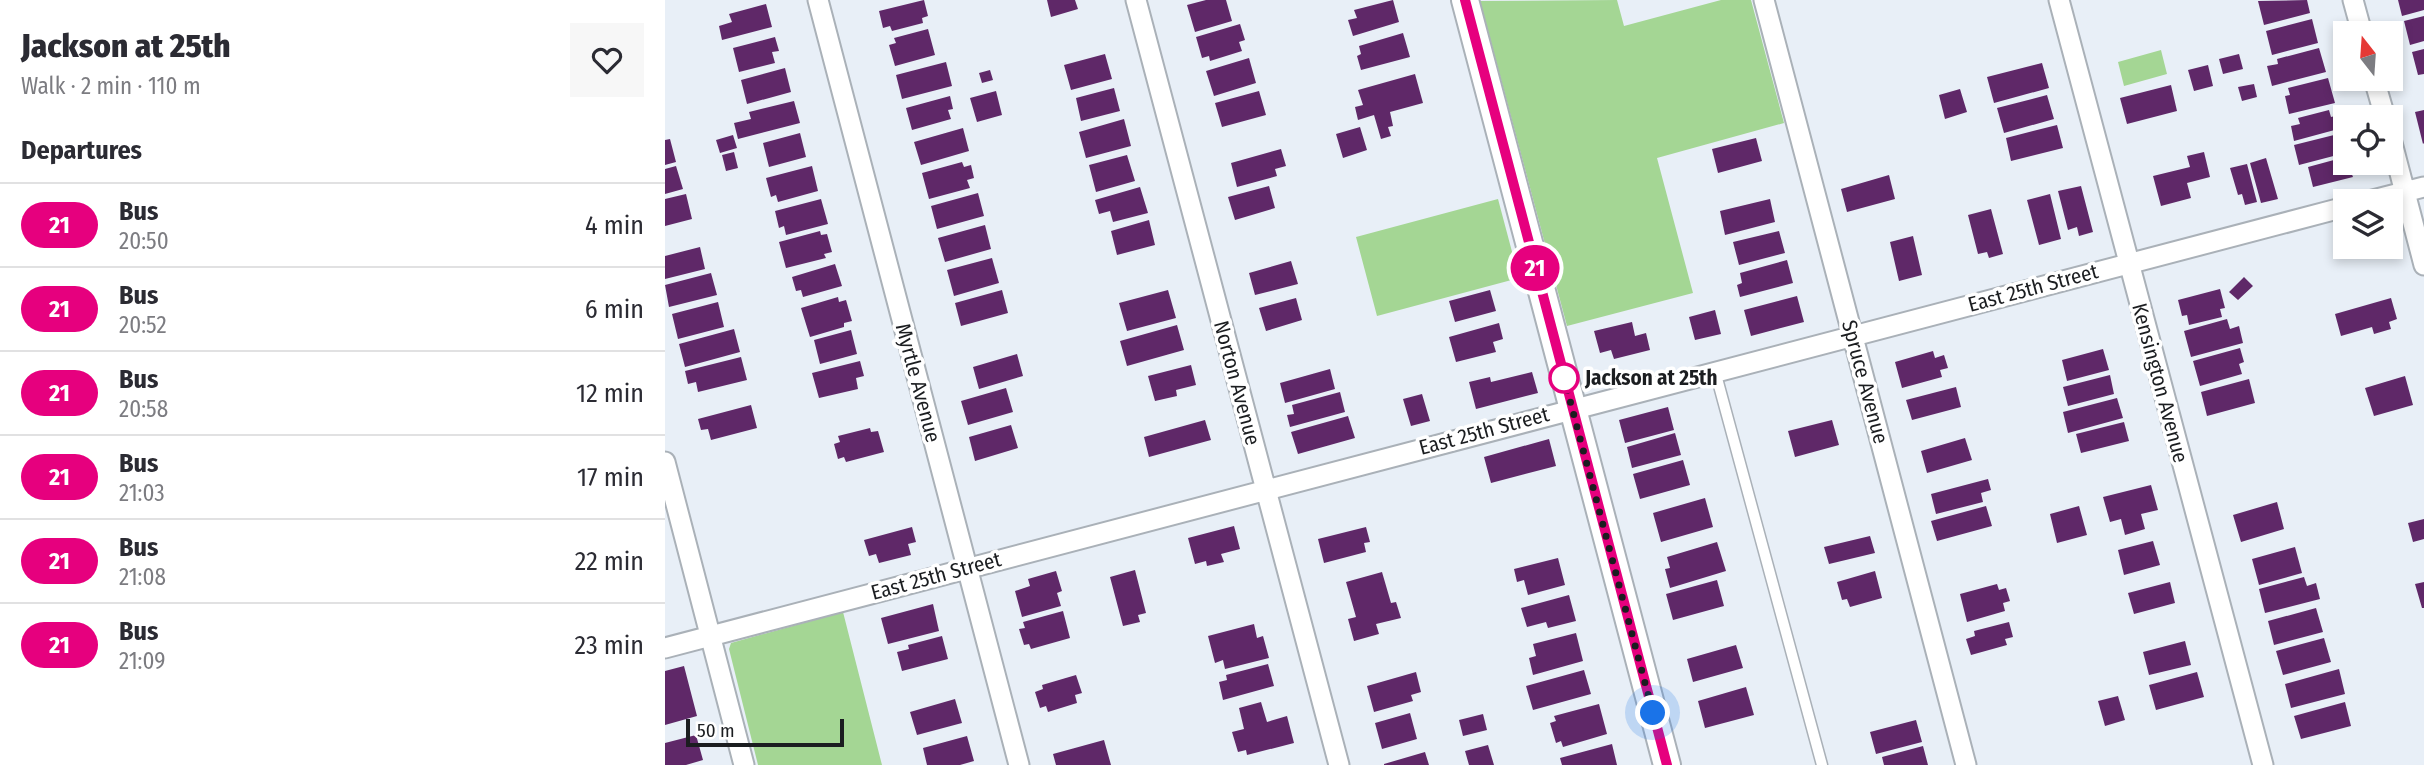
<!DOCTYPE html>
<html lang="en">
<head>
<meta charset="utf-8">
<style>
  body { margin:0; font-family:"Fira Sans Condensed",sans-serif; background:#f7f7f7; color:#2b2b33; height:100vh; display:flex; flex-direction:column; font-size:26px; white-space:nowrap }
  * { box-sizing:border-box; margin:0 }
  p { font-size:23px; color:#7c7c81 }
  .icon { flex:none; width:38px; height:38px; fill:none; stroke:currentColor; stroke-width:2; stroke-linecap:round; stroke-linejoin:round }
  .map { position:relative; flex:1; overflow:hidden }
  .panel { display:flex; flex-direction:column; background:#fff; width:665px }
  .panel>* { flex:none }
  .badge { padding:0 14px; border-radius:23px; font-size:24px; line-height:46px }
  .needle { width:46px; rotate:343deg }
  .buttons { position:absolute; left:1668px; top:21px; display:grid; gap:14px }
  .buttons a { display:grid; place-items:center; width:70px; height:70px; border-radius:0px; background:#fff; box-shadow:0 4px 10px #0003; font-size:35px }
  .scale { position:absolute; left:21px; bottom:18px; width:158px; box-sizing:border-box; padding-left:7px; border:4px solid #1b1d20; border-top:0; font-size:19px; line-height:24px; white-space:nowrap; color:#1b1d20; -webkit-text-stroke:5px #fff; paint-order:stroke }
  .you { position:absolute; width:35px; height:35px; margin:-18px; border:5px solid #fff; border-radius:50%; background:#1a73e8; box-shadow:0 0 0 10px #1a73e833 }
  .map>.badge { position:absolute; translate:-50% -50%; box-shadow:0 0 0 4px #fff }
  h2 { padding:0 21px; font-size:26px; line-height:63px }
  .round { display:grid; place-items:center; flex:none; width:74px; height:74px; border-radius:0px; background:#f7f7f7 }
  .summary { display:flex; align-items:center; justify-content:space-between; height:119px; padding:0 21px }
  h1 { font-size:33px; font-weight:800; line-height:52px }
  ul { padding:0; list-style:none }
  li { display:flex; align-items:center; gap:21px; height:84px; padding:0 21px; border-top:2px solid #e1e1e2 }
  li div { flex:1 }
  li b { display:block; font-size:26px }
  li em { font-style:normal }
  li .badge { min-width:77px; font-weight:700; text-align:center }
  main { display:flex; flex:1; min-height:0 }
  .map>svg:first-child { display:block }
</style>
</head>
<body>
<main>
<section class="panel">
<div class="summary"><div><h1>Jackson at 25th</h1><p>Walk · 2 min · 110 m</p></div><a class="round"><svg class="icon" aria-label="heart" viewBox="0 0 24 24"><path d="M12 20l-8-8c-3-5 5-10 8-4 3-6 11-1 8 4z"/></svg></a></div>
<h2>Departures</h2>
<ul>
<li><span class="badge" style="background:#e6007e;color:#fff">21</span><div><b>Bus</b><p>20:50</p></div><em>4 min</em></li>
<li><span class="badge" style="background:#e6007e;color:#fff">21</span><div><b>Bus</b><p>20:52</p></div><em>6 min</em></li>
<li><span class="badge" style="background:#e6007e;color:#fff">21</span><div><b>Bus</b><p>20:58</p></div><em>12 min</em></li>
<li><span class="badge" style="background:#e6007e;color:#fff">21</span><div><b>Bus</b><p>21:03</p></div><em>17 min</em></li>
<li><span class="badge" style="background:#e6007e;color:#fff">21</span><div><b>Bus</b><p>21:08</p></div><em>22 min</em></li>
<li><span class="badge" style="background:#e6007e;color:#fff">21</span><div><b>Bus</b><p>21:09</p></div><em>23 min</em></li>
</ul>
</section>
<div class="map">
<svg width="1759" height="765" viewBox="0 0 1759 765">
  <rect width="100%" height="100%" fill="#e8eff7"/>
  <path fill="#a4d694" d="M952,0L959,26L1056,0H1086L1119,123L992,158L1028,293L902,326L815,1Z
    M1496,50L1502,74L1459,86L1453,62Z
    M833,199L854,278L712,316L691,237Z
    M178,612L217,765H93L64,649L66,643Z"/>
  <path fill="#5f2868" d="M259,0L263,16L257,18L258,23L227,31L225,26L218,28L214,11Z
    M382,0H410L413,9L386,17Z
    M541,0H561L567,21L530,32L522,5Z
    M728,0L734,22L688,36L683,20L692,18L689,10Z
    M1642,0L1645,13L1599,25L1593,1Z
    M1733,0H1759V10L1737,16Z
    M101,4L107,27L57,40L54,26L67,22L64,14Z
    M1759,16V41L1745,45L1739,21Z
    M1647,19L1653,43L1607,55L1601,31Z
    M575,24L580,40L574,42L577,51L545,61L544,56L537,58L531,37Z
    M263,29L270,55L230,66L224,45L231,43L229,38Z
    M738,33L745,57L696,70L692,56L696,54L694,46Z
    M110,37L114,51L107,52L110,63L74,72L68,48Z
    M1654,48L1661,72L1607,86L1602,66L1613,64L1612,59Z
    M1759,49V74L1753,75L1747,52Z
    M440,54L447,79L406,90L399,65Z
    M1574,54L1578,69L1558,74L1554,59Z
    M584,58L591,83L549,96L541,71Z
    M281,62L287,86L237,99L231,75Z
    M1377,63L1384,88L1329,103L1322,77Z
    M1543,65L1548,86L1529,91L1523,70Z
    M120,68L126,92L82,104L76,80Z
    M325,70L328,80L317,83L314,73Z
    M750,74L758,103L725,112L728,126L723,127L726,136L716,139L709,115L693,120L690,107L698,105L693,90Z
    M1663,78L1670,103L1624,114L1620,96L1625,95L1623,88Z
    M1589,84L1592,97L1577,101L1573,87Z
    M1506,85L1512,111L1462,124L1455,98Z
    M449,88L455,111L416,121L411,98Z
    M1295,89L1302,112L1280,119L1274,95Z
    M331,91L337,115L312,122L305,98Z
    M594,91L601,115L557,127L550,103Z
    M1382,95L1389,119L1339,133L1332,108Z
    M285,96L288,109L283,110L286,119L247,130L241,108Z
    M129,101L135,123L73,139L69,123L86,119L84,112Z
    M1664,110L1666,117L1674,115L1677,128L1629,141L1626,126L1635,124L1633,118Z
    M1759,110V143L1758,144L1750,112Z
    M459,119L466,146L421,158L414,132Z
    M1392,125L1398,148L1346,161L1341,138Z
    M695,127L702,150L678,158L671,134Z
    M298,128L304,151L256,165L249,142Z
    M135,133L141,157L104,167L98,143Z
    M1677,133L1680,153L1634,165L1629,145Z
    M68,135L72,148L55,153L51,140Z
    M1091,138L1097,161L1053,173L1047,149Z
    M5,139L11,162L0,165V140Z
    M616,149L621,166L610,169L612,176L572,187L566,163Z
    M69,152L73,168L61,171L57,155Z
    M1539,152L1545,177L1522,183L1526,198L1496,206L1488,176L1525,167L1522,156Z
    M462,155L470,181L431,192L424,165Z
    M1680,157L1688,177L1648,187L1643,167Z
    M1601,158L1613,199L1596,203L1585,163Z
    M297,162L299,167L306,165L309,178L302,180L305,188L264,199L257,173Z
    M1582,164L1592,202L1580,205L1577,194L1573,195L1565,168Z
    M11,166L18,189L0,194V169Z
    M147,166L153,191L113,202L111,195L106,197L101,178Z
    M1224,175L1230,199L1182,212L1176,189Z
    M604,186L610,208L570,220L563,197Z
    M1416,186L1428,232L1414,236L1412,227L1403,230L1393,191Z
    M475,187L483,213L448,222L445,211L434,214L430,200Z
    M313,193L319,216L272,229L266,206Z
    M21,194L27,219L0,226V199Z
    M1385,194L1396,239L1374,245L1362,200Z
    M156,199L163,224L121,235L119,226L114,228L110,211Z
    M1105,199L1110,222L1060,235L1055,211Z
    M1326,209L1338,254L1324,258L1322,252L1313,254L1303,215Z
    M484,220L490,245L452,255L446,231Z
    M320,225L326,249L280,262L273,238Z
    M155,231L156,235L162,234L167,252L159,254L161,258L121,268L114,242Z
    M1114,231L1120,253L1074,265L1068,242Z
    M1248,236L1257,275L1234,281L1225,242Z
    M35,247L40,269L0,279V256Z
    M327,258L334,283L289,296L282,270Z
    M1122,260L1128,283L1075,297L1072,285L1077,283L1075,273Z
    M626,261L633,284L590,295L584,273Z
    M170,264L177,286L138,297L136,290L131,291L127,277Z
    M46,273L52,295L4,307L0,285Z
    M1579,277L1588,286L1573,300L1564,292Z
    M1555,289L1560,308L1555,309L1557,317L1524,325L1522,315L1517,316L1513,300Z
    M337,290L343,313L296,326L290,303Z
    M503,290L511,318L462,331L454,303Z
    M825,290L831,311L790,322L784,301Z
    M1132,296L1139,322L1086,336L1079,310Z
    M173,297L174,302L181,300L187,321L179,323V327L145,337L136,308Z
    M631,298L637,320L601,331L594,308Z
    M1726,298L1732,319L1724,322L1726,329L1709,334L1707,327L1676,336L1670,314Z
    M53,302L59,327L13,339L7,314Z
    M1050,310L1056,334L1030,340L1024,317Z
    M1562,319L1565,329L1574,326L1578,343L1526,357L1519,331Z
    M967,322L970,336L981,333L985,350L949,359L946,350L935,353L929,331Z
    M834,323L838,339L828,342L831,352L791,362L784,337Z
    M512,325L519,350L462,366L455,341Z
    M69,329L75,352L20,367L14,344Z
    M186,330L192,354L155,364L149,340Z
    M1575,348L1579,362L1574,364L1577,374L1535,386L1528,361Z
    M1438,349L1444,370L1402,381L1397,360Z
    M1268,351L1270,358L1279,355L1283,368L1275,370L1277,377L1237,388L1230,362Z
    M352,354L358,376L314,389L308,367Z
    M76,357L82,380L33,392L31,382L23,384L20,371Z
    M195,361L199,376L191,378L193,389L154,398L147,373Z
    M526,365L531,385L511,390L512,396L490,401L483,376Z
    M665,369L670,389L620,403L615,383Z
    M867,372L873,393L811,409L804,382L825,377L826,382Z
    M1445,375L1449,394L1403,406L1398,387Z
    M1740,376L1748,405L1709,416L1700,388Z
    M1584,379L1590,403L1542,416L1536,392Z
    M1291,387L1296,407L1247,420L1241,400Z
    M341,388L348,412L303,425L296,401Z
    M675,392L680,412L625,427L622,415L629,414L627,405Z
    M757,394L765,421L746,426L738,399Z
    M1452,398L1458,418L1403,433L1398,412Z
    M86,405L92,428L46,440L43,429L36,430L33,419Z
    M1003,407L1009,430L960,443L954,420Z
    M683,416L690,438L633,454L626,432Z
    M540,420L546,440L484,457L479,437Z
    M1167,420L1174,445L1130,457L1123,431Z
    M1459,422L1464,441L1416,453L1411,434Z
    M346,425L353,448L310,461L304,437Z
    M205,428L206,432L213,431L219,452L181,462L179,457L173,459L169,444L175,442L173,436Z
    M1010,433L1016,455L967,468L962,447Z
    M1300,438L1307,460L1262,473L1256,451Z
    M884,439L891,466L826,483L819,457Z
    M1018,460L1025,485L975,499L968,474Z
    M1323,479L1326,490L1316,493L1318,502L1271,514L1266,494Z
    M1486,485L1493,510L1476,514L1480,529L1460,535L1456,519L1445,522L1438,497Z
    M1040,498L1048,527L996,542L988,513Z
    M1612,502L1619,529L1576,542L1568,515Z
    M1321,506L1327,526L1272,541L1266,521Z
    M1414,506L1422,535L1392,543L1385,514Z
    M1759,519V539L1748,542L1743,523Z
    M569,526L575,549L556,554L559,562L542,566L541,561L530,564L523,538Z
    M247,527L251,542L243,544L246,555L214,563L211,554L204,556L199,540Z
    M701,527L705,542L699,543L701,552L659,563L653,539Z
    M1205,536L1210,553L1164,564L1159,547Z
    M1488,541L1495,565L1459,575L1453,550Z
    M1052,542L1061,571L1005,588L1000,569L1005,568L1002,557Z
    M1630,547L1637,573L1594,585L1587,559Z
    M893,558L900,585L863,595L859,580L852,582L849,569Z
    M470,570L481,613L473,615L475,622L458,626L445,577Z
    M391,571L397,591L392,593L396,606L357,617L350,591L365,586L363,579Z
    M1210,571L1217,598L1185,607L1182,599L1177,600L1172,582Z
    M717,572L726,603L731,602L736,618L711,624L714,634L689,641L683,619L691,617L681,582Z
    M1639,577L1642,586L1651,583L1655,599L1600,613L1594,589Z
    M1052,580L1059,606L1008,620L1001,594Z
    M1505,582L1510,603L1469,614L1463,593Z
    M1759,582V608H1757L1750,584Z
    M1332,584L1334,590L1341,588L1345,601L1338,603L1340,611L1302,622L1295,594Z
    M904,595L911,621L883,628L881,622L862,627L856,608Z
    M268,604L274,631L223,644L216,618Z
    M1651,608L1658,632L1609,645L1603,621Z
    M398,611L405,638L366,649L364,644L359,645L354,629L360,628L358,622Z
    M1344,622L1348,637L1340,639L1342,645L1306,655L1301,639L1310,636L1309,631Z
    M589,624L592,638L598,636L604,658L560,669L558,660L550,663L543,636Z
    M911,633L918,661L868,675L864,658L871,656L868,644Z
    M277,636L283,659L237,671L232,652L244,649L243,645Z
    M1659,638L1666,662L1618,675L1611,651Z
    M1520,641L1526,665L1484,675L1478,652Z
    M1071,645L1078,668L1028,682L1022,659Z
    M603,664L609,686L558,700L554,682L562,680L561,675Z
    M19,666L32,716L0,725V671Z
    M1674,669L1680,694L1626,708L1620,684Z
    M919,670L926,694L868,710L861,686Z
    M751,672L756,692L746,695L748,701L709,712L702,686Z
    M1532,672L1539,697L1491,710L1484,685Z
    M411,675L417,693L410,695L412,703L383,712L381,706L375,708L370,692L378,689L377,685Z
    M1081,687L1089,715L1040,728L1033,701Z
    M1453,696L1460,720L1440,726L1433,701Z
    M290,699L297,723L252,735L245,712Z
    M596,702L602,722L622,716L629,743L582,755L581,750L573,752L567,732L579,729L574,708Z
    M1680,702L1686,726L1636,739L1629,716Z
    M934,704L942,734L898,747L896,741L891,743L885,723L891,721L889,716Z
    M745,713L752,739L717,749L710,723Z
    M818,714L822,730L798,736L794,720Z
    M1251,720L1257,742L1211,754L1205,732Z
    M31,735L38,760L21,765H0V743Z
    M302,736L309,761L295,765H262L258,748Z
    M439,740L446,765H391L388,754Z
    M947,744L952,765H897L895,758Z
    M823,745L829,765H804L800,751Z
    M1258,746L1263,765H1219L1217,757Z
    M760,752L764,765H719V764Z"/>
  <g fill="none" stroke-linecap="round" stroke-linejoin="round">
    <g stroke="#aab1b8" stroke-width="13">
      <path id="lane" d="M1050,371L1157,765"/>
    </g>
    <g stroke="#aab1b8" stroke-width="23">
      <path id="street" d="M153,0L354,765
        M471,0L674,765
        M1099,0L1301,765
        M1394,0L1598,765
        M1688,0L1697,33
        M1709,79L1720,117
        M1726,139L1759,265
        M1704,201L1759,187
        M0,462L79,765
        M0,648L1680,207"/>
    </g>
    <g stroke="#aab1b8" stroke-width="30">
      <path id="secondary" d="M800,0L1002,765"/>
    </g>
    <use href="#lane" stroke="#fff" stroke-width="10"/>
    <use href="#street" stroke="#fff" stroke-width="19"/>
    <use href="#secondary" stroke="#fff" stroke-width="26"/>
  </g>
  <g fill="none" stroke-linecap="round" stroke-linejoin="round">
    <g stroke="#fff" stroke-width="16">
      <path id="line" d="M800,0L1002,765"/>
    </g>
    <use href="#line" stroke="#e6007e" stroke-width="10"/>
    <path stroke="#1b1d20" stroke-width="7" stroke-dasharray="0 12.6" d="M899,378L988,713"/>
  </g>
  <circle fill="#fff" stroke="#e6007e" stroke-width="3.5" cx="899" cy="378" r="14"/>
  <g text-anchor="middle" stroke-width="7" stroke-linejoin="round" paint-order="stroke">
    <g font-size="21" fill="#1b1d20" stroke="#fff">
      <text transform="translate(1368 288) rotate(-15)" y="7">East 25th Street</text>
      <text transform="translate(1200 382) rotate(75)" y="7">Spruce Avenue</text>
      <text transform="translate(253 383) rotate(75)" y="7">Myrtle Avenue</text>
      <text transform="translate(572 383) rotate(75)" y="7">Norton Avenue</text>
      <text transform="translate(1495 383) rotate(75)" y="7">Kensington Avenue</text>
      <text transform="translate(819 431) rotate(-15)" y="7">East 25th Street</text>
      <text transform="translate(271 576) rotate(-15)" y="7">East 25th Street</text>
    </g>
    <g font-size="21" font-weight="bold" fill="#1b1d20" stroke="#fff" text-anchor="start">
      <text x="920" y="385">Jackson at 25th</text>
    </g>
  </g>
</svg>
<div class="buttons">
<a><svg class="needle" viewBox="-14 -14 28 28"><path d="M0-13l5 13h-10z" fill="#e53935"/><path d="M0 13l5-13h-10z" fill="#7c7c81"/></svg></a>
<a><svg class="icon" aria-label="locate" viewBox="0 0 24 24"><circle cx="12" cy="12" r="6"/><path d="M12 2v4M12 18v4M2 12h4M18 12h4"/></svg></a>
<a><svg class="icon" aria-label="layers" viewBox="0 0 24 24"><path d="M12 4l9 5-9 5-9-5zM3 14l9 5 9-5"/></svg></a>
</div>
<div class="scale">50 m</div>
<div class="you" style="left:988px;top:713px"></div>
<b class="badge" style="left:870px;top:268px;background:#e6007e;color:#fff">21</b>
</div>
</main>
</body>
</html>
